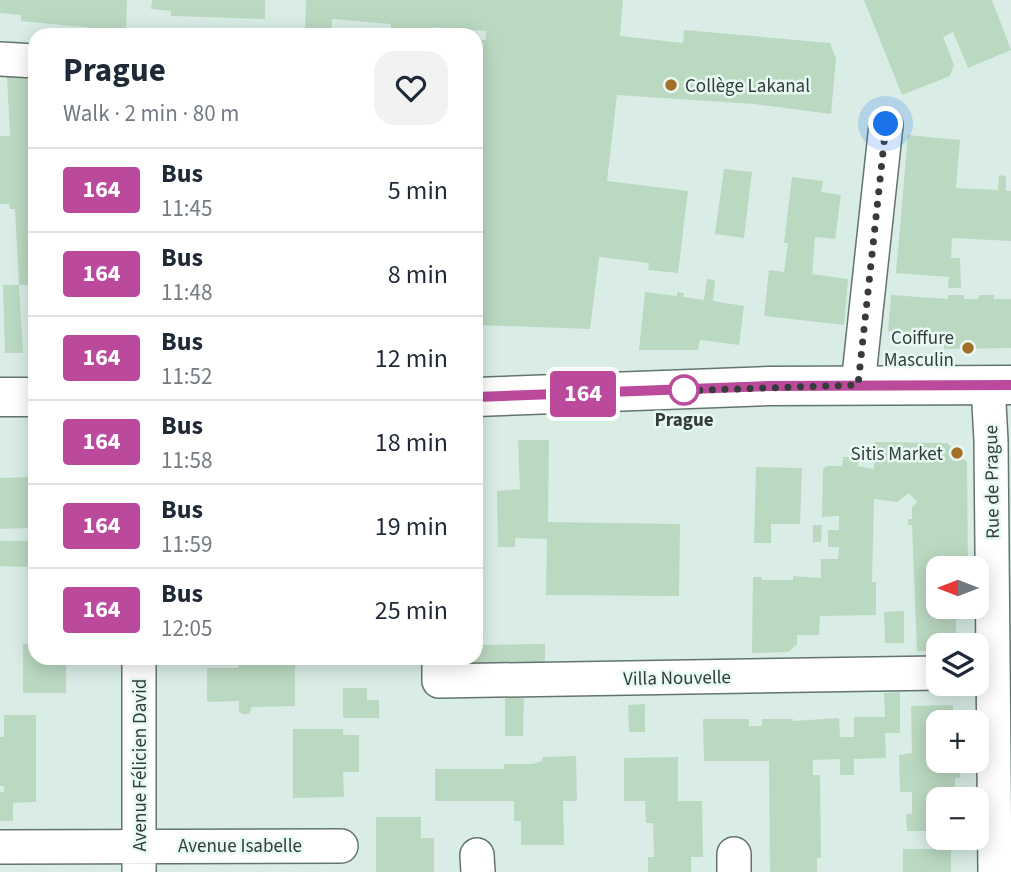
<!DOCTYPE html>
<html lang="en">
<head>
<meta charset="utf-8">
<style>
  body { margin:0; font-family:"Source Sans 3",sans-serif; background:#f2f2f3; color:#1f2937; height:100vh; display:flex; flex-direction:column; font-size:26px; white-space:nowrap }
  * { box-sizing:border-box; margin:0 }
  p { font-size:23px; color:#747a83 }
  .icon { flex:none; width:38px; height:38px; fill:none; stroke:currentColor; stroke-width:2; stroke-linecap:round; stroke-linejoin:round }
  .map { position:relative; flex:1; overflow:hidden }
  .details { position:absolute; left:28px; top:28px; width:455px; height:637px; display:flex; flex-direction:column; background:#fff; border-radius:21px; box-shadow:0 4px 18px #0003 }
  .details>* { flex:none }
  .badge { padding:0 14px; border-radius:5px; font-size:24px; line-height:46px }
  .needle { width:46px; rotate:270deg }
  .fabs { position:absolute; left:926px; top:556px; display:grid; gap:14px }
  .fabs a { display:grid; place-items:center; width:63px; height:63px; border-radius:14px; background:#fff; box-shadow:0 4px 18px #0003; font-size:35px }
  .you { position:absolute; width:35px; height:35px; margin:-18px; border:5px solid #fff; border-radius:50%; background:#1a73e8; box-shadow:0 0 0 10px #1a73e833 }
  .map>.badge { position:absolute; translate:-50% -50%; box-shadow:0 0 0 4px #fff }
  .round { display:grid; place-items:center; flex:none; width:74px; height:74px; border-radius:21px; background:#f2f2f3 }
  .overview { display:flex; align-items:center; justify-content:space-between; height:119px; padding:0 35px }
  h1 { font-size:33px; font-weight:700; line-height:52px }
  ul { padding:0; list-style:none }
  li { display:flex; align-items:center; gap:21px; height:84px; padding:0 35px; border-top:2px solid #e0e1e3 }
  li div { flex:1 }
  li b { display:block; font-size:26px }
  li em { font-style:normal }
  li .badge { min-width:77px; font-weight:700; text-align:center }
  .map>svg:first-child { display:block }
</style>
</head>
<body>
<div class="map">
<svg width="1011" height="872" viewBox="0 0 1011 872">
  <rect width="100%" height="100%" fill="#d9ede6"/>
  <path fill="#bbd9c1" d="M0,0H127L126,31L21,21V15L0,13Z
    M152,0H265V19L171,16V11L151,9Z
    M306,0H623L620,36L683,43L684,30L830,43L836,58L831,114L754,104L617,95L607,181L688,191L678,273L648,270L649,263L599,257L590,329L476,325V40H486V31L433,27V32L406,35L399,29H391V24L332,19L331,35H305Z
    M864,0H992L1011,50L968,68L953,32L943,37L954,65L950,76L902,95Z
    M7,77L35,78V285H19L15,209H10L9,204H0V136H10Z
    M908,135L960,140L956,188L998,190L999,175L1006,176V191H1011V241L952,238L951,258H960L961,288H948L949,277L896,273Z
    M724,169L752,172L744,238L715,234Z
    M792,177L823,181L821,192L841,195L835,239L815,237L812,274L848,279L844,325L764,316L769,270L784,272L788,243H784Z
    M707,279L715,280L713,301L744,306L739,345L700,340L698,350H639L645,292L677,296V292L684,293L683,297L704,300Z
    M3,285H19L23,353H5Z
    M891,295L948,299V295H964V299H978L979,295H994V299H1011V348L944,349L945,335L888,331Z
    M518,440H549L548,522L680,524L679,596L546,595L547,539L515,538V547H498L497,491L520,489Z
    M874,442L947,443L967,462L968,569H938V607H969V610H956V646H938V651H917L912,525H908V519H912V507L917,502L909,493L897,502L874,499L872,582H876V615L820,616L819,635H797V644L789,652L752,653L753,577H762V580H793V576L821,578V559H838L839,547H828V530H839V516L822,517L823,469L827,466H842L843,457H858V466L874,469Z
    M756,467L802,468L800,524H771V543H754Z
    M28,477V528L0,529V478Z
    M813,525H822L821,542H813Z
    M0,541H29L28,567L0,566Z
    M904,611V643H885L884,612Z
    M23,644H35V658H66V693H23Z
    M545,644V663L467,664L461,658H476V645Z
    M240,658H295V706L252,707L249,714H243L239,712V701L207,702V668H238Z
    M343,688H367V700H379V718H343Z
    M900,692V733H885L886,758L854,759V775H840V759L813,760V775H820L821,858H817V872H770L769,761H704L703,719H749V726H762V719H793V721L839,718L840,737H854V717H885L884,693Z
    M505,698H524L523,736H505Z
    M645,704V732H629L628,705Z
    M953,705V723H938V761H960V778H955V800H938V831H907L906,814H912V792H900L899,755L912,753L911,706Z
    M4,715H36V802L13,803V821H0V792H4V786H0V737H4Z
    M293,729H343V735H359V772H343L344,797L293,798Z
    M576,756L577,801H563L564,845H521V821H514V801H435V769H504V764H532L542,761L543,757Z
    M678,757V801H702L703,857H691V872H648V857H654L653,823H646L645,801H624V758Z
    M376,817H421V838H434V872H376Z
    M903,849H951V872H903Z"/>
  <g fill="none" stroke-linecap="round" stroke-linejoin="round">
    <g stroke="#63746e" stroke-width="36">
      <path id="minor" d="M0,59L35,61
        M858,385L886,125
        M988,385L991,441L995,872
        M439,658V681L938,673
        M0,847L341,846
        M734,854V872
        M477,855L478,872
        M139,872V658"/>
    </g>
    <g stroke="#63746e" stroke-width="41">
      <path id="secondary" d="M0,397H35
        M476,397L769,386L1011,385"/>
    </g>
    <use href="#minor" stroke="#fff" stroke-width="33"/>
    <use href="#secondary" stroke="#fff" stroke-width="38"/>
  </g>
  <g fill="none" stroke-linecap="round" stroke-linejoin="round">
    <g stroke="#fff" stroke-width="16">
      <path id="line" d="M476,397L769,386L1011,385"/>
    </g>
    <use href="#line" stroke="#bb4a9d" stroke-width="10"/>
    <path stroke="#353c3a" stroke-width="7" stroke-dasharray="0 12.6" d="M684,390L673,391L858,385L886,124"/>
  </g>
  <g fill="#a46f28" stroke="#e6faf3" stroke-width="2.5">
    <circle cx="671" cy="85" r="7"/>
    <circle cx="968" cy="348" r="7"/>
    <circle cx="957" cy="453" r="7"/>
  </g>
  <circle fill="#fff" stroke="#bb4a9d" stroke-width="3.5" cx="684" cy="390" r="14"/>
  <g text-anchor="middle" stroke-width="5" stroke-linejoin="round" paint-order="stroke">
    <g font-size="19" fill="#353c3a" stroke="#e6faf3" text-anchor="end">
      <text x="685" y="92" text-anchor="start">Collège Lakanal</text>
      <text x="954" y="344">Coiffure<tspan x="954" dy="22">Masculin</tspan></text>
      <text x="943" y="460">Sitis Market</text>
    </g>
    <g font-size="19" font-weight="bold" fill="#353c3a" stroke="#e6faf3">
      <text x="684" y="426">Prague</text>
    </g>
    <g font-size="19" fill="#353c3a" stroke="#e6faf3">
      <text transform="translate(991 482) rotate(-91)" y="7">Rue de Prague</text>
      <text transform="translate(677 677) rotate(-1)" y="7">Villa Nouvelle</text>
      <text transform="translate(139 765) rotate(-90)" y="7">Avenue Félicien David</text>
      <text x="240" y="852">Avenue Isabelle</text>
    </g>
  </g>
</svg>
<div class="fabs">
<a><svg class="needle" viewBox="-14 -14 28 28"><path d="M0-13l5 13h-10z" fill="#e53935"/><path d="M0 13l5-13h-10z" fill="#747a83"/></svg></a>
<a><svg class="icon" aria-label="layers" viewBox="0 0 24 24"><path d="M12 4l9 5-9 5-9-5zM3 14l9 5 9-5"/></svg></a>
<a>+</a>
<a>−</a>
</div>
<div class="you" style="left:886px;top:124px"></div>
<b class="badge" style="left:583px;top:394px;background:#bb4a9d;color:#fff">164</b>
<section class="details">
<div class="overview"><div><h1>Prague</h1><p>Walk · 2 min · 80 m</p></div><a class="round"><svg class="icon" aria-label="heart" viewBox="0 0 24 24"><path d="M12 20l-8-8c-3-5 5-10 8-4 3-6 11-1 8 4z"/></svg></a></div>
<ul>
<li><span class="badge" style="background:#bb4a9d;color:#fff">164</span><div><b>Bus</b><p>11:45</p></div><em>5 min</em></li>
<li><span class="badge" style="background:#bb4a9d;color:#fff">164</span><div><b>Bus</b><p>11:48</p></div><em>8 min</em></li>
<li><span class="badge" style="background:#bb4a9d;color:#fff">164</span><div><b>Bus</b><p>11:52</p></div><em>12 min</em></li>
<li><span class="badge" style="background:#bb4a9d;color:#fff">164</span><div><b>Bus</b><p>11:58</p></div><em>18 min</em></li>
<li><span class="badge" style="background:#bb4a9d;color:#fff">164</span><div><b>Bus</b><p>11:59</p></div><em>19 min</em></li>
<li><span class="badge" style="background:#bb4a9d;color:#fff">164</span><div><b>Bus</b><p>12:05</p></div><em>25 min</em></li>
</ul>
</section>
</div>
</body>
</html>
